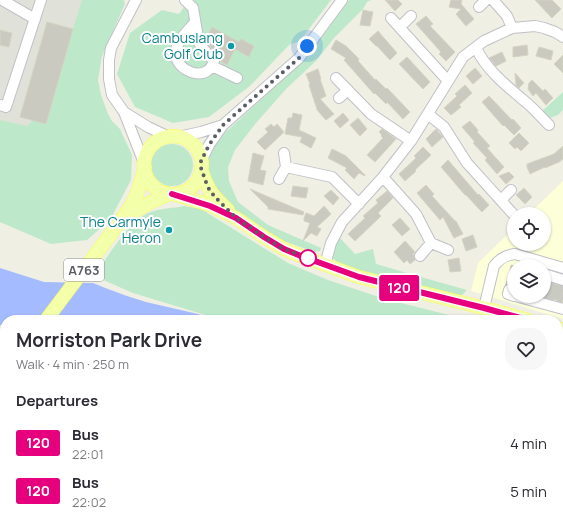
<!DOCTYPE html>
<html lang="en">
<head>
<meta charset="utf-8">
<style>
  body { margin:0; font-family:Manrope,sans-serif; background:#f7f7f7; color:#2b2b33; height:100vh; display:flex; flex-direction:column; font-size:15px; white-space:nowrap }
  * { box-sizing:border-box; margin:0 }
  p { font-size:13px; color:#7c7c81 }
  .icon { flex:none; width:22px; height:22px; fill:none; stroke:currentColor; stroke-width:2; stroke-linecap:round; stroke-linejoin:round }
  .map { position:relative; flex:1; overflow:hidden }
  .drawer { position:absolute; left:0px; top:315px; width:563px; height:208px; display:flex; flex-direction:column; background:#fff; border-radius:16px 16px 0 0; box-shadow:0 1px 3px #0004 }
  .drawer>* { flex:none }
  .badge { padding:0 8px; border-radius:3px; font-size:14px; line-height:26px }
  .fabs { position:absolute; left:507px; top:207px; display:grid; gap:8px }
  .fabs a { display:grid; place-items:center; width:44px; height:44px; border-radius:50%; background:#fff; box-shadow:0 1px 3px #0004; font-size:20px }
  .you { position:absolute; width:20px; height:20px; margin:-10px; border:3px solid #fff; border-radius:50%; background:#1a73e8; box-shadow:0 0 0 6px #1a73e833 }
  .map>.badge { position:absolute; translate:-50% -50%; box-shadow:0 0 0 2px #fff }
  h2 { padding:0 16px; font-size:15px; line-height:36px }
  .round { display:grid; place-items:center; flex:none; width:42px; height:42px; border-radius:16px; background:#f7f7f7 }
  .summary { display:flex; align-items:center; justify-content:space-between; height:68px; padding:0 16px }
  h1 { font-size:19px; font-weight:700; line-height:30px }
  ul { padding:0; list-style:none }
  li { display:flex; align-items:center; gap:12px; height:48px; padding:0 16px }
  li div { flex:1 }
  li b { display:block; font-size:15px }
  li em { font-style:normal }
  li .badge { min-width:44px; font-weight:700; text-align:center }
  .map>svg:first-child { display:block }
</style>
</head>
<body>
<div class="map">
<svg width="563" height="523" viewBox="0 0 563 523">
  <rect width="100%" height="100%" fill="#efefe3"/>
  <path fill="#fdffd9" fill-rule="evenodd" d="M563,181V319L471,291L478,263L514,228V244H544V214H529ZM514,266H544V296H514Z"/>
  <path fill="#e0e1d8" d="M0,0H103L65,124L0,128Z
    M0,411L5,518H558V493L563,494V523H0Z"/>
  <path fill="#bde9ca" d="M82,0H124L125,4L102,56L98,80L101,95L108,114L112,121L120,129L132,155L131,180L110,220L87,240L51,244L0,222V120L27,126L33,120L46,124L73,29Z
    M189,0H331L299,42L290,44L250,86L209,117L173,123L135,107L117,74L130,33L162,10L179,14Z
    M349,0H371L367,2L363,9L334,38L316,61L287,88L256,123L235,150L228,167L229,181L238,202L268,225L321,248L320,251L314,252L276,238L240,214L219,196L206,168L211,152L219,138L265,96L312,50Z
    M563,92V110L558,115L547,119L539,114Z
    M151 165a21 21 0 1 1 42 0a21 21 0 1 1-42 0Z
    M184,206L201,209L288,263L328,280L385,299L469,320H222L133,293L94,276C108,257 126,224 148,213C156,209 174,208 184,206Z
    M338,236L355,254L373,249L376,264L421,277L467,290L462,295H453L364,272L339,264L333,258L334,253Z
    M558,342L563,343V374L558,373Z
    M0,344L5,345V354L0,360Z
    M5,380V518H107L116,523H0V388Z"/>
  <path fill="#a4bcff" d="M0,268L44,282L93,283L108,289L127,296L146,302L198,314L214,320H5V326L0,325Z
    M558,373L563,375V443L558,442Z"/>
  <path fill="#cacac0" stroke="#d5d4c1" d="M385,0H398L402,4L395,11Z
    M451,0H462L461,4L474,19L466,26L456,14L461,9L449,7Z
    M535,0H552L561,9L552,18Z
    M363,10L373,12L370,26L360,25Z
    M426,16L433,24L430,26L455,52L446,61L439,54L441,52L416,24Z
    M47,22L73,29L46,124L20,117Z
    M212,27L239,42L241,39L254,46L249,57L235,49L227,65L220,61L219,57L221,54L213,50L205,40Z
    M0,30L12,33L9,47L0,45Z
    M378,31L397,53L390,60L377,46H376L369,39Z
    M336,40L346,46L359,59L358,61L375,80L376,79L386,89L387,88L410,112L403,119L387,102L386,104L375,93L374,94L344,60L346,58L331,49Z
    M527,45L528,55L513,57V47Z
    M539,47L553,51L551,60L536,56Z
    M502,52L506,61L496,66L489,58Z
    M563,55V73L554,64Z
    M407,57L430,82L423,89L399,64Z
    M475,68L482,76L473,84L466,76Z
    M318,69L321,79H320L326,96L320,99L334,114L326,120L317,110V109L309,85L310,84L306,74Z
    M515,73L524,83L519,88L516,85Z
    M532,80L543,91L545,89L553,98L546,105L536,93L533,96L528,89L529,83Z
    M465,85L472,93L459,105L461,107L451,115L444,108L457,96L455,94Z
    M489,96L512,120L513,119L521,128L514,135L504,125L503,126L482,102Z
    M293,113L302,115L299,130L316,138L311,148L300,142L302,137L285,134L288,118H292Z
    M343,113L349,120L340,128L334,121Z
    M358,118L367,129L360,136L350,125Z
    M470,121L478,130L477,132L490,146L487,148L504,167L497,174L485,160L487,158L473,143L475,142L462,127Z
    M271,124L274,127L277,124L284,132L265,150L257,142L268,132L265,129Z
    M382,129L396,139L375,162L367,155L383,138L381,136L382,135L379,132Z
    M436,129L443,137L432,147L426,139Z
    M519,133L529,143L521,151L517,147L515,149L509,143Z
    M563,146V159L559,162L545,168V167L530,174L527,167V164L554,154Z
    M423,147L431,155L415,170L416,171L405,181L399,174L416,158L414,156Z
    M332,149L346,156L365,175V176L359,173L354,179L345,170L347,168L328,158Z
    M253,153L264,156L260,170L266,171L263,185L248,181Z
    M448,160L478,195L479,194L489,205L482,212L466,195H465L441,167Z
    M509,172L514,177L506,184L499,176Z
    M426,185L434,194L432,196L455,221H456L463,234L454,238L443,217L440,220L417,193Z
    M293,186L308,188L306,198L291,196Z
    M524,188L532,197L525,204L516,195Z
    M250,189L304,212L303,215L268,209V207Z
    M331,190L339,198L333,205L324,196Z
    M387,191L393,198L378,213L381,216L355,241L348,234L365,218L363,216L378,203L376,200Z
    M324,206L331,214L317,227L321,229L317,236L311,233L303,241L310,223L304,221V218L306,213L314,216Z
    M400,218L410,229L402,236L392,225Z
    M473,235L477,247L466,251L462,239Z
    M405,241L415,252L413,254L415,260L410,264L407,260L404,263L394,252Z
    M459,258L461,271L450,272L448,260Z
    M511,265L514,266V286L511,284H507Z
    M544,281L563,286V302L544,297Z"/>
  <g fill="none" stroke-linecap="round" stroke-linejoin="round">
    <path stroke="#cacac4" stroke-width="10" stroke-dasharray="10 5" stroke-linecap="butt" d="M544,285L563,290
      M509,290L514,273
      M544,294L563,299"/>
    <g stroke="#c0c0c8" stroke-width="12">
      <path id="minor" d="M2,0L35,19
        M136,0L111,48L109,60V79L112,95L124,112L144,163
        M185,0L193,8L199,43L207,53L214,61C213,64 210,69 207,71C195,79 173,66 176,51C177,40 188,31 195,22
        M493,0L507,16L512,28
        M479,7L486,0
        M391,18L448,81
        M400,27L411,16
        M476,48C487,71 508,87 527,103C535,110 542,118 549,125
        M212,66L237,78
        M336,78L371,114L411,141
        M339,98L348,90
        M0,105L6,107L41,0
        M124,112L148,127L169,137
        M428,114L444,127L467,163L514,215
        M178,137L201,132L223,125
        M201,161L209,145L223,125L299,58L342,0
        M286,167L332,177L359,204
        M383,177L416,214L431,243
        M279,179L286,167L284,153
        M501,200L511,190
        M420,256L431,243L448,250
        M325,265L331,243L342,222L383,177L411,141L463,57L484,41L512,28L535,26L544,28L555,32L563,37
        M544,274L563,280
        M509,290L508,294L514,296
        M515,296L563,309
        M484,308L494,266C500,258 506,255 515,254L563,268
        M124,518L140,523
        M177,523L179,518
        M216,523L218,518"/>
    </g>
    <g stroke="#fcfe4d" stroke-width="14">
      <path id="major" d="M144 165a29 29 0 1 1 58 0a29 29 0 1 1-58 0Z
        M201,168C203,174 204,179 207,184C211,195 220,202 228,210
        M173,194L210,205L236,218L264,237L284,249L301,256L359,277L484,308L528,320
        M125,217L151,202L169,194
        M46,320L122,219L132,204L137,194L145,167
        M558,328L563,330
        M0,383L5,376"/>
    </g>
    <use href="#minor" stroke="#fff" stroke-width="10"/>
    <use href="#major" stroke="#f4ffa9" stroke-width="13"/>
  </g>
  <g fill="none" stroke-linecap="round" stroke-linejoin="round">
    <g stroke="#fff" stroke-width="9">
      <path id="line" d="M172,194L210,206L236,218L264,237L284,249L301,256L359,277L484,308L528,320"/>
    </g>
    <use href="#line" stroke="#e6007e" stroke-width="6"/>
    <path stroke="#5b5d65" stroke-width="4" stroke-dasharray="0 7.2" d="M307,46L299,58L223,125L209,145L201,161V168L207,185L210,191L216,198L236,218L264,237L284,249L313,260L308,258"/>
  </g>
  <g fill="#0f9aa8" stroke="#fff" stroke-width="1.5">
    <circle cx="231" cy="46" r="4"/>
    <circle cx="169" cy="230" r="4"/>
  </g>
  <circle fill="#fff" stroke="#e6007e" stroke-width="2" cx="308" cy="258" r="8"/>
  <g text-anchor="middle" stroke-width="4" stroke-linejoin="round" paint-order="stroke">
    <rect fill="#fff" stroke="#8c8e93" stroke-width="1" x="64" y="259" width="40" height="22" rx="3"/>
    <g font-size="13" font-weight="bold" fill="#5b5d65">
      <text x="84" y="275">A763</text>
    </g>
    <g font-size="14" fill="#0d838f" stroke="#fff" text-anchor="end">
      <text x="223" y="43">Cambuslang<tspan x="223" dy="16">Golf Club</tspan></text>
      <text x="161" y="227">The Carmyle<tspan x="161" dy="16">Heron</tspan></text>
    </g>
  </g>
</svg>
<div class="fabs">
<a><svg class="icon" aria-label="locate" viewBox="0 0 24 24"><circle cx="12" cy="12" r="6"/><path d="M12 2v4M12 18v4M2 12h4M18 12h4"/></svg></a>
<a><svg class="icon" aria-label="layers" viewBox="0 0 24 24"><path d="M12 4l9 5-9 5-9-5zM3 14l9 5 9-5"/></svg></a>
</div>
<div class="you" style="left:307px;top:46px"></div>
<b class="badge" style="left:399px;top:288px;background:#e6007e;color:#fff">120</b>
<section class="drawer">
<div class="summary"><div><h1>Morriston Park Drive</h1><p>Walk · 4 min · 250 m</p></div><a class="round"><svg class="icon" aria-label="heart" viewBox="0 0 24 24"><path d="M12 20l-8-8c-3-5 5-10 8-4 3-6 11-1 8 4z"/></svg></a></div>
<h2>Departures</h2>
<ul>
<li><span class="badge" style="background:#e6007e;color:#fff">120</span><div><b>Bus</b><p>22:01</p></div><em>4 min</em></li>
<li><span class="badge" style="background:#e6007e;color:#fff">120</span><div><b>Bus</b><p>22:02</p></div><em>5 min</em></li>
</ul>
</section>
</div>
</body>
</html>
